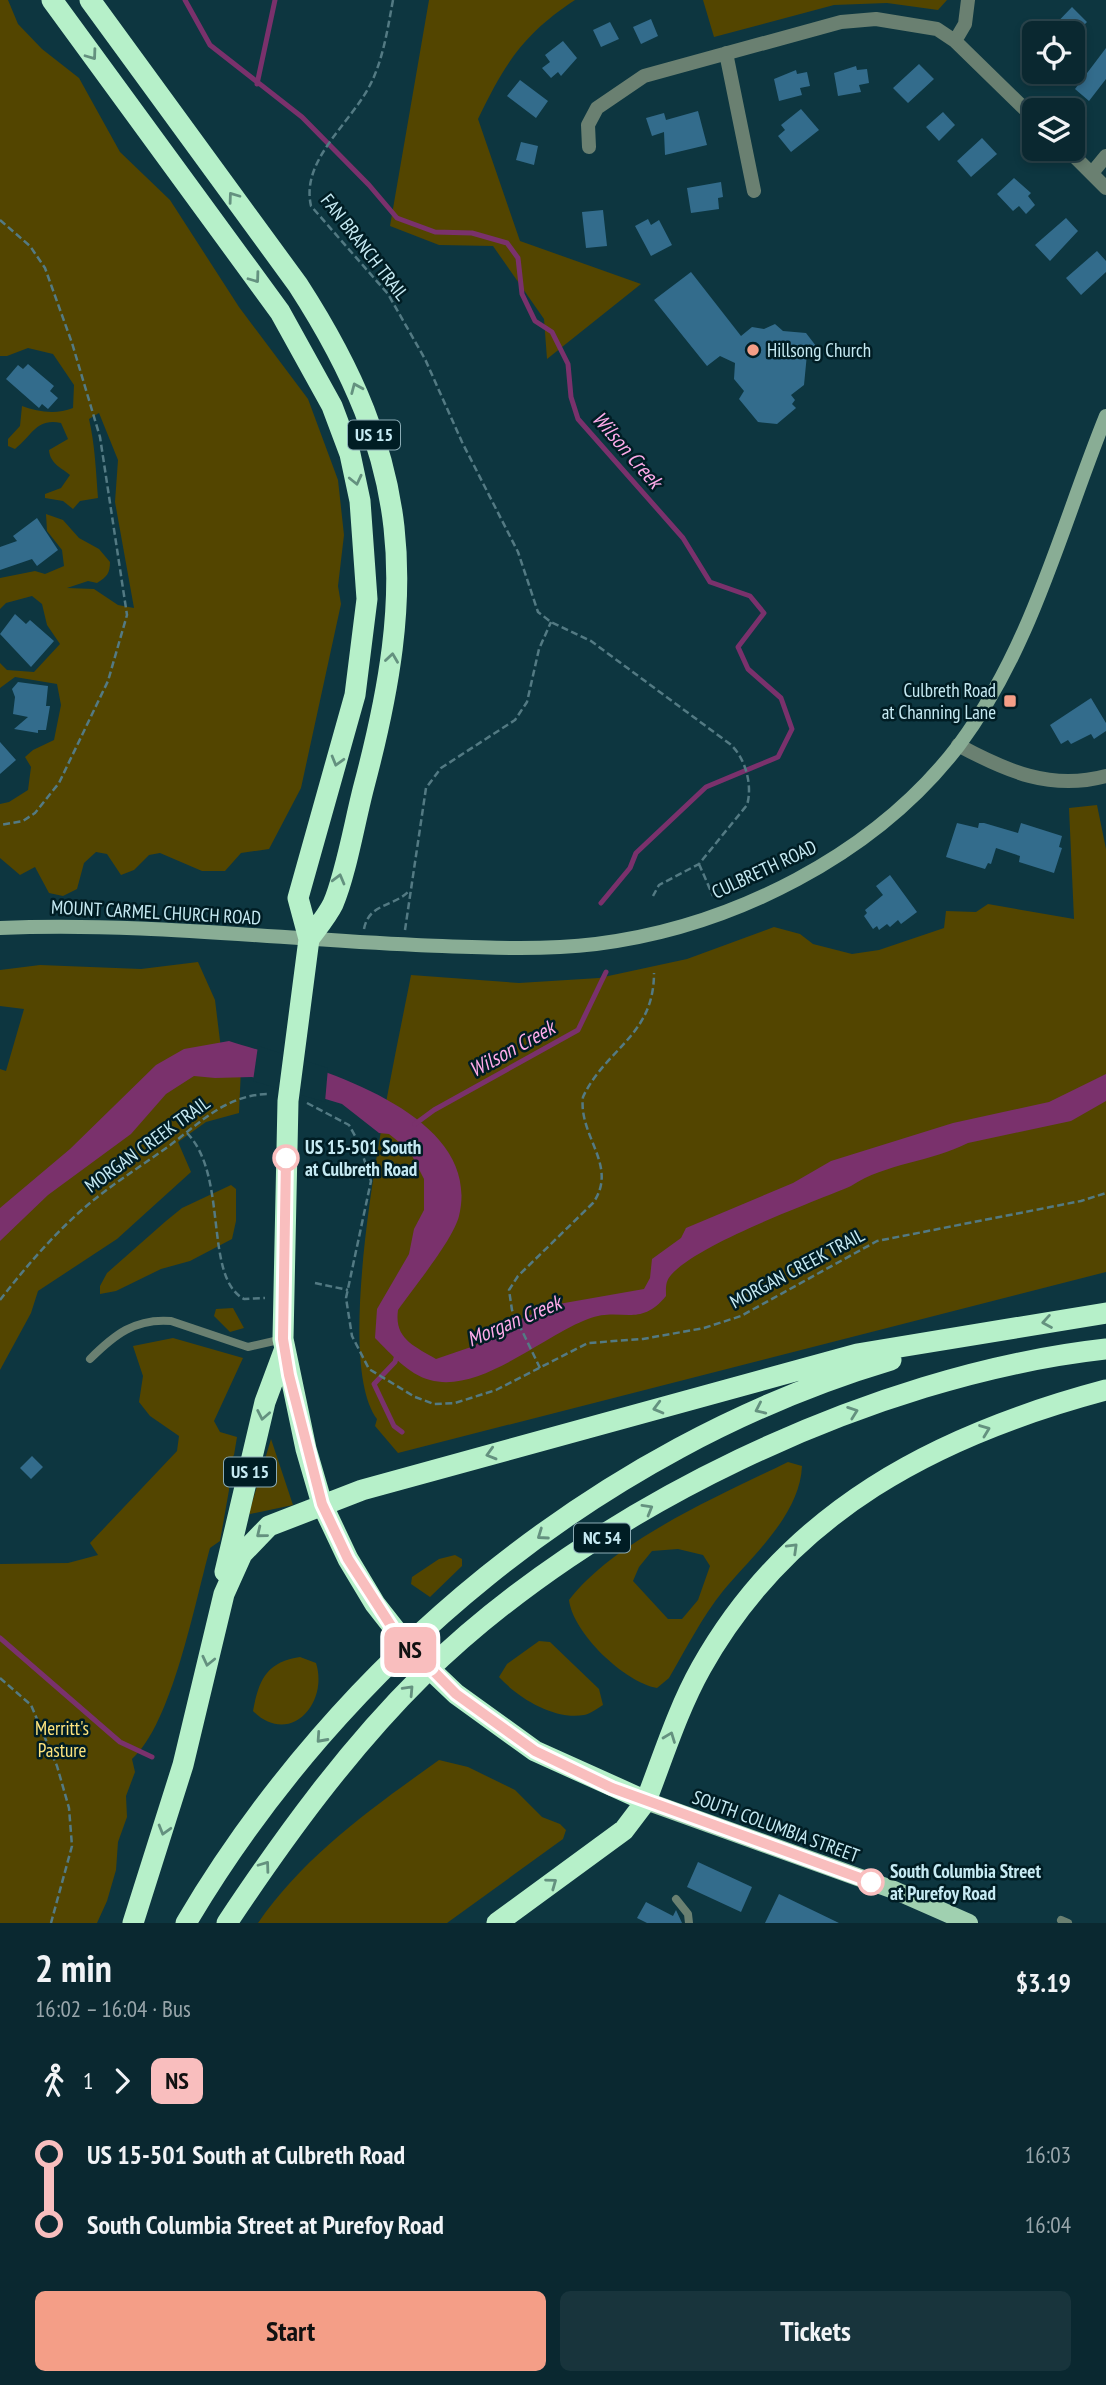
<!DOCTYPE html>
<html lang="en">
<head>
<meta charset="utf-8">
<style>
  body { margin:0; font-family:"PT Sans Narrow",sans-serif; background:#18343c; color:#f1f3f6; height:100vh; display:flex; flex-direction:column; font-size:26px; white-space:nowrap }
  * { box-sizing:border-box; margin:0 }
  p { font-size:23px; color:#99a6ab }
  .icon { flex:none; width:38px; height:38px; fill:none; stroke:currentColor; stroke-width:2; stroke-linecap:round; stroke-linejoin:round }
  .map { position:relative; height:1923px; overflow:hidden }
  .panel { display:flex; flex-direction:column; background:#0a2830; flex:1 }
  .panel>* { flex:none }
  .badge { padding:0 14px; border-radius:10px; font-size:24px; line-height:46px }
  .tools { position:absolute; left:1022px; top:21px; display:grid; gap:14px }
  .tools a { display:grid; place-items:center; width:63px; height:63px; border-radius:10px; background:#0a2830; box-shadow:0 4px 10px #0003,0 0 0 2px #2a444c; font-size:35px }
  .map>.badge { position:absolute; translate:-50% -50%; box-shadow:0 0 0 4px #fff }
  .legs { display:flex; align-items:center; gap:10px; height:77px; padding:0 35px; font-size:23px }
  .legs p { margin-inline-start:auto }
  .headline { display:flex; align-items:center; justify-content:space-between; height:119px; padding:0 35px }
  h1 { font-size:38px; font-weight:700; line-height:52px }
  .button { display:flex; gap:14px; margin-top:auto; padding:14px 35px }
  .button a { flex:1; height:80px; border-radius:10px; background:#f49e87; color:#111; font-size:28px; font-weight:700; line-height:80px; text-align:center }
  .button a+a { background:#18343c; color:#f1f3f6 }
  ul { padding:0 35px; list-style:none }
  li { display:flex; align-items:center; gap:24px; height:70px; font-size:26px }
  li i { display:grid; place-items:center; width:10px; height:100%; margin:0 9px; background:currentColor }
  li i::after { content:''; width:18px; height:18px; margin:-9px; border:5px solid; border-radius:50%; background:#0a2830 }
  li p { margin-inline-start:auto }
  li:first-child i { background:linear-gradient(#0000 50%,currentColor 0) }
  li:last-child i { background:linear-gradient(currentColor 50%,#0000 0) }
  .map>svg:first-child { display:block }
</style>
</head>
<body>
<div class="map">
<svg width="1106" height="1923" viewBox="0 0 1106 1923">
  <rect width="100%" height="100%" fill="#0d3640"/>
  <path fill="#534500" fill-rule="evenodd" d="M0,0H8L18,24L42,49L79,78L120,152L170,200L239,307L308,399L338,480L344,535L338,586L341,604L301,788L269,849L241,853L225,871H202L160,853L149,855L134,870L121,875L107,854L96,852L84,863L77,889L63,896L49,893L35,867L20,875L0,858V804L9,802L28,790L31,767L25,757L33,750L54,740L61,705L57,684L15,677L0,688V663L7,670L34,672L60,644L47,625L42,604L32,596L6,603L0,609V578L35,571L45,574L64,566L62,550L47,531L46,514L63,520L79,538L99,549L110,562C110,573 107,577 97,583L88,581L67,588L94,589L118,605L134,608L115,502L118,460L99,413L89,419C95,445 96,472 98,498L80,501L73,509L63,501L45,498V494L61,488L70,475C62,468 50,464 49,450L68,439L61,423C36,418 33,435 15,449L8,446V439L20,426L22,406C38,412 56,415 73,408L74,385L53,354L28,348L7,356H0Z
    M429,0H575C523,34 504,65 478,119L520,241L641,284L547,359L544,319L493,246L439,245L390,226Z
    M703,0H947L938,10L887,3L834,5L714,37Z
    M1097,805L1106,849V1272L398,1453L375,1426L377,1419C328,1353 395,1060 411,975L519,983L599,978L687,959L774,927L800,934L813,944L852,954L879,950L944,928L946,911L976,912L988,904L1074,919L1069,808Z
    M198,962L215,1000L221,1049L242,1046L239,1113L206,1122L178,1142L191,1172L117,1239L38,1291L31,1313L0,1370V1069L6,1071L24,1009L0,1006V970L40,965L141,969Z
    M231,1185L236,1189V1221L232,1239L190,1261L161,1269L116,1291L100,1294V1286L107,1273L166,1221L182,1208Z
    M233,1308L244,1328L230,1332L214,1316L216,1309Z
    M173,1338L243,1358L214,1421L220,1432L237,1437L234,1455L227,1465L229,1490L220,1541L210,1548C195,1602 172,1724 132,1759L135,1772L126,1796L127,1817L118,1842L116,1870L107,1901L97,1923H0V1564L68,1563L98,1555L90,1543L177,1451L179,1436L150,1416L139,1402L143,1376L133,1346Z
    M271,1439L293,1505L250,1514L249,1513Z
    M788,1462L802,1466C800,1515 752,1556 723,1591C702,1617 686,1649 669,1678L657,1688C624,1682 573,1633 569,1600C615,1540 721,1495 788,1462ZM678,1549L703,1555L710,1566L698,1600L682,1619H668L633,1581L639,1567L652,1551Z
    M455,1555L462,1559V1566L430,1597L411,1584L412,1577L439,1559Z
    M539,1641L550,1642L599,1689L603,1705C598,1708 590,1714 584,1715C554,1720 518,1698 499,1677L507,1664Z
    M300,1657L316,1663C329,1704 289,1747 253,1711C259,1679 267,1662 300,1657Z
    M439,1760L468,1767L515,1790L542,1817L560,1824L566,1830L563,1839L447,1923H258C305,1855 372,1808 439,1760Z"/>
  <path fill="#7a316c" d="M229,1041C302,1064 485,1108 459,1216C453,1240 414,1287 398,1310C394,1339 414,1346 436,1359L474,1346L512,1323L553,1305L644,1289L650,1278L652,1259L681,1238L686,1228L793,1183L831,1161L953,1123L1049,1102L1106,1074V1101L1071,1121L968,1143C931,1162 886,1163 851,1186C809,1204 699,1243 671,1275C665,1282 666,1288 666,1296C639,1329 621,1306 588,1319C544,1335 480,1394 430,1380C408,1374 391,1354 375,1338L377,1309L409,1254L414,1229L424,1210V1179L409,1150L389,1134L379,1133L342,1104L252,1077L215,1078L194,1076L166,1094L131,1134L48,1195L0,1241V1208L70,1149L156,1065L184,1049Z"/>
  <path fill="#0d3640" d="M258,1046L328,1068L325,1102L253,1081Z"/>
  <g fill="none" stroke-linecap="round" stroke-linejoin="round">
    <path stroke="#7a316c" stroke-width="5" d="M185,0L210,45L302,117L369,185L397,218L435,232L472,233L507,243L518,258L522,294L535,321L552,332L568,364L571,397L578,419L683,538L710,582L750,596L764,613L738,647L748,669L781,698L792,729L778,757L706,787L636,853L630,868L601,903
      M257,84L275,0
      M415,1124L434,1110L578,1030L606,972
      M397,1355L395,1362L374,1384L394,1426L402,1432
      M0,1638L120,1742L152,1757"/>
  </g>
  <path fill="#336c8c" d="M1072,7L1087,22L1076,33H1047Z
    M651,19L658,36L641,44L633,27Z
    M610,22L619,39L601,47L593,30Z
    M563,41L577,58L561,76L558,72L551,78L542,68L550,62L545,55Z
    M1106,48V79L1089,101L1075,89Z
    M919,64L934,79L908,103L893,88Z
    M856,66L857,70L867,69L869,83L859,85L861,92L838,96L834,73Z
    M796,70L797,74L807,72L810,86L800,88L802,95L779,101L774,79Z
    M520,80L548,101L536,118L507,96Z
    M801,109L819,130L791,152L778,136L785,130L781,125Z
    M698,111L707,145L665,155L664,132L652,136L646,118L664,113L666,120Z
    M943,112L955,125L939,141L926,127Z
    M982,138L997,154L971,177L957,161Z
    M521,142L538,146L534,165L516,160Z
    M1014,178L1031,193L1028,196L1035,205L1026,214L1019,206L1013,211L997,194Z
    M721,182L723,197L718,198L719,209L691,213L687,188Z
    M603,210L607,246L586,248L582,212Z
    M1066,218L1078,231L1050,261L1035,245Z
    M648,219L651,225L659,220L672,245L651,256L635,226Z
    M1097,251L1106,261V272L1081,295L1066,278Z
    M691,272L741,336L752,327L764,329L775,324L783,331L806,333L816,346L807,354L804,385L791,395L795,400L792,404L796,408L777,424L758,422L739,399L744,391L734,379L735,363L720,356L707,366L654,300Z
    M28,364L54,386L50,391L58,398L48,409L42,404L39,408L6,379L18,365L23,369Z
    M37,518L58,550L37,566L32,559L0,570V547L17,541L13,536Z
    M15,614L26,624L30,620L54,641L31,667L0,634Z
    M18,682L48,686L46,706H50L46,730H38V733L14,729L28,717L13,714L15,697L12,689Z
    M1091,698L1106,723V731L1094,739L1091,734L1071,744L1068,740L1061,744L1050,725Z
    M0,742L16,760L0,774Z
    M957,823L978,828L979,823H984L1018,833L1021,823L1062,836L1059,847L1062,848L1054,873L1019,862L1020,856L996,848L991,864L988,863L985,869L946,857Z
    M890,875L917,912L901,924L898,920L890,927L887,924L879,930L877,926L873,929L864,916L867,913L865,910L883,895L876,886Z
    M32,1456L43,1467L31,1479L20,1468Z
    M698,1862L752,1887L741,1912L687,1887Z
    M779,1894L839,1923H765Z
    M646,1902L673,1916L676,1910L682,1923H647L637,1918Z"/>
  <g fill="none" stroke-linecap="round" stroke-linejoin="round">
    <path stroke="#537a83" stroke-width="2.5" stroke-dasharray="7 3.5" stroke-linecap="butt" d="M393,0C388,27 384,54 373,79C354,122 300,158 311,206L388,294L425,359L462,442L518,552L538,612L551,622L591,641L730,744C745,757 753,785 747,805L699,864L659,885L653,896
      M0,220L30,246L45,268L72,343L100,437L127,615L108,681L59,783L35,813L23,821L0,825
      M699,864L713,896
      M364,929C369,903 392,908 409,891
      M405,930L426,788L441,768L515,720L527,702L539,649L551,622
      M307,1103L349,1125L359,1143L371,1181L346,1298L352,1336L369,1369L415,1397L434,1404L455,1403L496,1390L588,1343L643,1339L704,1328L741,1316L877,1241L1081,1201L1106,1193
      M187,1133C229,1176 203,1277 244,1299L265,1298
      M315,1283L348,1290
      M0,1300C25,1268 52,1236 83,1209C109,1186 140,1167 169,1146C201,1122 227,1094 270,1094
      M540,1368L512,1310L509,1290L518,1276L593,1203C619,1166 578,1136 583,1097C606,1048 654,1036 654,973
      M0,1678L31,1705L57,1766L69,1808L72,1846L51,1923"/>
    <path stroke="#6a8071" stroke-width="8" d="M90,1359C114,1335 135,1318 171,1321L248,1347L283,1339
      M676,1899L688,1914L689,1923
      M1061,1920L1068,1923"/>
    <path stroke="#6a8071" stroke-width="14" d="M955,41L965,24L968,0
      M726,53L754,191
      M589,147L588,125L597,108L644,76L841,22L876,19L937,29L955,41L1034,118
      M1067,149L1106,188
      M1092,173L1106,156
      M958,745C1006,771 1051,791 1106,776"/>
    <path stroke="#89ad95" stroke-width="14" d="M0,928C139,922 277,939 416,945C475,947 537,951 596,944C732,927 875,855 959,745C1032,647 1061,527 1106,416"/>
    <path stroke="#a0d0b0" stroke-width="18" d="M646,1801L894,1890L969,1923"/>
    <path stroke="#b6f0c9" stroke-width="21" d="M52,0L280,312L332,406L350,454L360,501L367,599L355,695L298,898L309,939L288,1101L283,1339L306,1449L322,1504L348,1559L375,1604L415,1655L456,1694L535,1751L646,1801
      M90,0L298,285C413,463 417,586 364,786C355,820 346,874 333,904C327,916 317,928 309,939
      M225,1572L265,1402L284,1351
      M133,1923L183,1765L224,1594L242,1554L269,1526L362,1490L857,1354L1106,1313
      M186,1923C340,1662 599,1447 891,1360
      M227,1923C285,1836 348,1749 423,1675C592,1509 871,1375 1106,1349
      M497,1923L624,1830L646,1801C663,1757 678,1709 701,1668C789,1511 937,1435 1106,1390"/>
  </g>
  <defs><path id="oneway-chevron" d="M-2-3.5L2.5 0L-2 3.5" fill="none" stroke-width="1.6" stroke-linecap="round" stroke-linejoin="round" transform="scale(1.75)"/></defs>
  <g stroke="#64917f">
    <use href="#oneway-chevron" transform="translate(92 55) rotate(54)"/>
    <use href="#oneway-chevron" transform="translate(233 197) rotate(-126)"/>
    <use href="#oneway-chevron" transform="translate(255 278) rotate(54)"/>
    <use href="#oneway-chevron" transform="translate(356 388) rotate(-113)"/>
    <use href="#oneway-chevron" transform="translate(356 480) rotate(77)"/>
    <use href="#oneway-chevron" transform="translate(392 658) rotate(-82)"/>
    <use href="#oneway-chevron" transform="translate(337 761) rotate(106)"/>
    <use href="#oneway-chevron" transform="translate(339 879) rotate(-75)"/>
    <use href="#oneway-chevron" transform="translate(1047 1322) rotate(170)"/>
    <use href="#oneway-chevron" transform="translate(658 1408) rotate(165)"/>
    <use href="#oneway-chevron" transform="translate(760 1409) rotate(155)"/>
    <use href="#oneway-chevron" transform="translate(853 1412) rotate(-20)"/>
    <use href="#oneway-chevron" transform="translate(263 1415) rotate(101)"/>
    <use href="#oneway-chevron" transform="translate(985 1430) rotate(-21)"/>
    <use href="#oneway-chevron" transform="translate(491 1454) rotate(164)"/>
    <use href="#oneway-chevron" transform="translate(648 1509) rotate(-30)"/>
    <use href="#oneway-chevron" transform="translate(261 1533) rotate(141)"/>
    <use href="#oneway-chevron" transform="translate(542 1535) rotate(145)"/>
    <use href="#oneway-chevron" transform="translate(793 1548) rotate(-44)"/>
    <use href="#oneway-chevron" transform="translate(208 1661) rotate(103)"/>
    <use href="#oneway-chevron" transform="translate(409 1690) rotate(-47)"/>
    <use href="#oneway-chevron" transform="translate(670 1737) rotate(-69)"/>
    <use href="#oneway-chevron" transform="translate(321 1738) rotate(132)"/>
    <use href="#oneway-chevron" transform="translate(164 1830) rotate(106)"/>
    <use href="#oneway-chevron" transform="translate(265 1866) rotate(-54)"/>
    <use href="#oneway-chevron" transform="translate(552 1883) rotate(-36)"/>
  </g>
  <g fill="none" stroke-linecap="round" stroke-linejoin="round">
    <g stroke="#fff" stroke-width="16">
      <path id="line-1" d="M286,1158L283,1339L289,1375L322,1504L348,1559L395,1632L456,1694L535,1751L612,1788L871,1882"/>
    </g>
    <use href="#line-1" stroke="#f9bebe" stroke-width="10"/>
  </g>
  <g fill="#f49e87" stroke="#001d24" stroke-width="2.5">
    <circle cx="753" cy="350" r="7"/>
    <rect x="1003" y="694" width="14" height="14" rx="3.5"/>
  </g>
  <g fill="#fff" stroke="#f9bebe" stroke-width="3.5">
    <circle cx="286" cy="1158" r="12"/>
    <circle cx="871" cy="1882" r="12"/>
  </g>
  <g text-anchor="middle" stroke-width="5" stroke-linejoin="round" paint-order="stroke">
    <g fill="#001d24" stroke="#8bacb5" stroke-width="2">
      <rect x="348" y="420.5" width="52" height="29" rx="5"/>
      <rect x="224" y="1457.5" width="52" height="29" rx="5"/>
      <rect x="574" y="1523.5" width="56" height="29" rx="5"/>
    </g>
    <g font-size="18" font-weight="bold" fill="#c6eaf3">
      <text x="374" y="441">US 15</text>
      <text x="250" y="1478">US 15</text>
      <text x="602" y="1544">NC 54</text>
    </g>
    <g font-size="19" fill="#c6eaf3" stroke="#001d24">
      <text transform="translate(365 247) rotate(52)" y="7">FAN BRANCH TRAIL</text>
      <text transform="translate(764 869) rotate(-25)" y="7">CULBRETH ROAD</text>
      <text transform="translate(156 912) rotate(3)" y="7">MOUNT CARMEL CHURCH ROAD</text>
      <text transform="translate(147 1144) rotate(-36)" y="7">MORGAN CREEK TRAIL</text>
      <text transform="translate(797 1268) rotate(-28)" y="7">MORGAN CREEK TRAIL</text>
      <text transform="translate(776 1826) rotate(20)" y="7">SOUTH COLUMBIA STREET</text>
    </g>
    <g font-size="19" fill="#c6eaf3" stroke="#001d24" text-anchor="start">
      <text x="767" y="357">Hillsong Church</text>
      <text x="996" y="697" text-anchor="end">Culbreth Road<tspan x="996" dy="22">at Channing Lane</tspan></text>
    </g>
    <g font-size="19" font-weight="bold" fill="#c6eaf3" stroke="#001d24" text-anchor="start">
      <text x="305" y="1154">US 15-501 South<tspan x="305" dy="22">at Culbreth Road</tspan></text>
      <text x="890" y="1878">South Columbia Street<tspan x="890" dy="22">at Purefoy Road</tspan></text>
    </g>
    <g font-size="19" fill="#fde47e" stroke="#001d24">
      <text x="62" y="1735">Merritt's<tspan x="62" dy="22">Pasture</tspan></text>
    </g>
    <g font-size="21" font-style="italic" fill="#feabea" stroke="#001d24">
      <text transform="translate(627 450) rotate(49)" y="7">Wilson Creek</text>
      <text transform="translate(512 1049) rotate(-29)" y="7">Wilson Creek</text>
      <text transform="translate(514 1321) rotate(-23)" y="7">Morgan Creek</text>
    </g>
  </g>
</svg>
<div class="tools">
<a><svg class="icon" aria-label="locate" viewBox="0 0 24 24"><circle cx="12" cy="12" r="6"/><path d="M12 2v4M12 18v4M2 12h4M18 12h4"/></svg></a>
<a><svg class="icon" aria-label="layers" viewBox="0 0 24 24"><path d="M12 4l9 5-9 5-9-5zM3 14l9 5 9-5"/></svg></a>
</div>
<b class="badge" style="left:410px;top:1650px;background:#f9bebe;color:#111">NS</b>
</div>
<section class="panel">
<div class="headline"><div><h1>2 min</h1><p>16:02 – 16:04 · Bus</p></div><b>$3.19</b></div>
<div class="legs"><svg class="icon" aria-label="walk" viewBox="0 0 24 24"><circle cx="13" cy="4" r="2"/><path d="M13 8l-2 6 4 7M11 14l-3 7M7 12l3-4h3l4 4"/></svg>1<svg class="icon" aria-label="forward" viewBox="0 0 24 24"><path d="M9 5l7 7-7 7"/></svg><b class="badge" style="background:#f9bebe;color:#111">NS</b></div>
<ul>
<li><i style="color:#f9bebe"></i><b>US 15-501 South at Culbreth Road</b><p>16:03</p></li>
<li><i style="color:#f9bebe"></i><b>South Columbia Street at Purefoy Road</b><p>16:04</p></li>
</ul>
<div class="button"><a>Start</a><a>Tickets</a></div>
</section>
</body>
</html>
